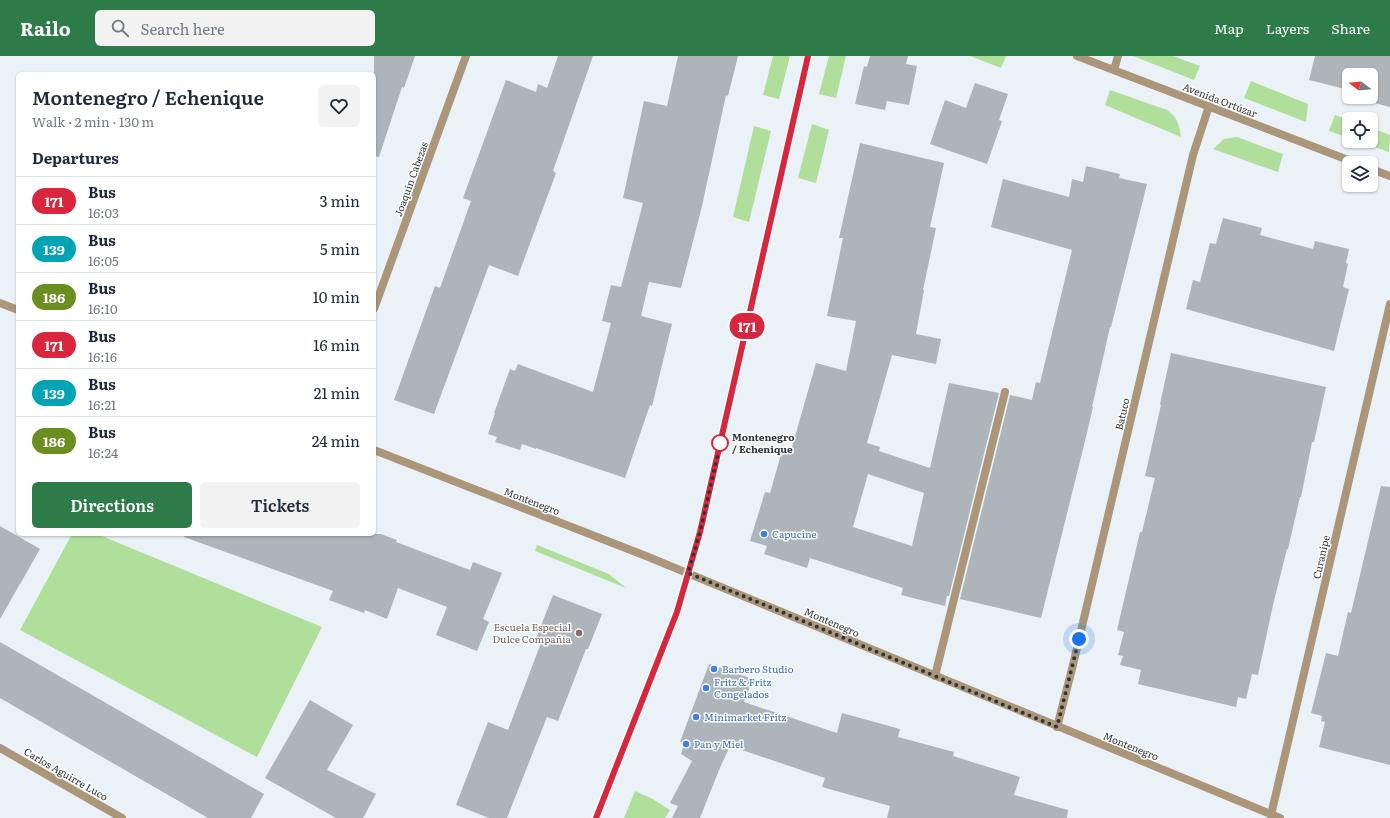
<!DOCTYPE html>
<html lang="en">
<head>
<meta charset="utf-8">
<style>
  body { margin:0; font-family:Literata,serif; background:#f2f2f3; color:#1f2937; height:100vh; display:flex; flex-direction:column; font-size:15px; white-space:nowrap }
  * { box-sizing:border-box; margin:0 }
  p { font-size:13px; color:#747a83 }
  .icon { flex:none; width:22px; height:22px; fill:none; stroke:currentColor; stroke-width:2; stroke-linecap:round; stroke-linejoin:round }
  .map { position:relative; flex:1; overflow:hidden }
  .details { position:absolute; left:16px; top:16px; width:360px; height:464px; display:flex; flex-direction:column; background:#fff; border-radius:6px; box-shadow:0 1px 3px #0004 }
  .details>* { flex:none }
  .badge { padding:0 8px; border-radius:13px; font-size:14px; line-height:26px }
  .needle { width:26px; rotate:286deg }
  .fabs { position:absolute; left:1342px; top:12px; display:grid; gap:8px }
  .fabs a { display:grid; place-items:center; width:36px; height:36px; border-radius:6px; background:#fff; box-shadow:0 1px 3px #0004; font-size:20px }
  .you { position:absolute; width:20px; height:20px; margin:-10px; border:3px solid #fff; border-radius:50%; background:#1a73e8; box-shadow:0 0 0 6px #1a73e833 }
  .map>.badge { position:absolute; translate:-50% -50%; box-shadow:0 0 0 2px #fff }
  h2 { padding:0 16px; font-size:15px; line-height:36px }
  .round { display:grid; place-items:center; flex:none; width:42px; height:42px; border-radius:6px; background:#f2f2f3 }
  .overview { display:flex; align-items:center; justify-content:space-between; height:68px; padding:0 16px }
  h1 { font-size:19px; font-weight:600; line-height:30px }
  .cta { display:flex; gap:8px; margin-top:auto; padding:8px 16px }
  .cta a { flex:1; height:46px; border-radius:6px; background:#2e7b4a; color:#fff; font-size:16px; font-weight:600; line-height:46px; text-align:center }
  .cta a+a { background:#f2f2f3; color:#1f2937 }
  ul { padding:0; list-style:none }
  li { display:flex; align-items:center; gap:12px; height:48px; padding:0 16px; border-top:1px solid #e0e1e3 }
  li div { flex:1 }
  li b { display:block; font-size:15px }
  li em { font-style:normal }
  li .badge { min-width:44px; font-weight:700; text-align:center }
  header { display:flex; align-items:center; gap:24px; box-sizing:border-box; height:56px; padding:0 20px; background:#2e7b4a; color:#fff }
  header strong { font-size:19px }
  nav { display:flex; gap:22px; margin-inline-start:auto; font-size:14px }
  .search { width:280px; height:36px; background:#f2f2f3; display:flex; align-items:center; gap:10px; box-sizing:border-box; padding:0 14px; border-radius:6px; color:#747a83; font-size:15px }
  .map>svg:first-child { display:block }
</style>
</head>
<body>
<header>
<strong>Railo</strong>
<div class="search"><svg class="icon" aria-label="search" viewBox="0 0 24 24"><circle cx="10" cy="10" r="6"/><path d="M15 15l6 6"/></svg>Search here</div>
<nav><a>Map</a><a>Layers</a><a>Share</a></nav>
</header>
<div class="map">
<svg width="1390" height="762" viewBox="0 0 1390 762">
  <rect width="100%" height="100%" fill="#eaf1f7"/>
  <path fill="#b0df9c" d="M773,0H790L779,43L763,39Z
    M829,0H846L836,42L819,38Z
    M970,0H1006L1001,12Z
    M1133,0H1173L1200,10L1194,24Z
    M1251,25L1308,48L1306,66L1244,42Z
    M1110,34L1167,54C1178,62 1179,68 1181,81L1105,49Z
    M1335,59L1349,64V82L1329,75Z
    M812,68L829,74L816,127L798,122Z
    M754,70L771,75L749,166L733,161Z
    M1371,72L1390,79L1389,96L1357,85H1371Z
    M1237,81L1283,98L1278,116L1213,93L1224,83Z
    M72,478H97L322,571L257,701L20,574Z
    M537,489L609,518L626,532L535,495Z
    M635,735L651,742L670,754L665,762H624Z"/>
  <path fill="#adb4ba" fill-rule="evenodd" d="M374,0H415L404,32L402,31L379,101L374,100Z
    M558,0H593L553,115L556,117L518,220L489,209L434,358L394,344L435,230L440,232L471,145L463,142L506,24L536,36L538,28L547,32Z
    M678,0H738L728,40L726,39L702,150L681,232L649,226L641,260L672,268L652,350L650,349L625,422L536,392V393L522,388L520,394L495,386L497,381L488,378L495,357H494L510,313L515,315L518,308L593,336L611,267L602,265L611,229L621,231L643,147L623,142L644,45L667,50Z
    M870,0H908L906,8L917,10L909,49L887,45L885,54L855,48L864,10L867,11Z
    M1315,0H1390V51L1359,43V41H1371V19H1349V34L1309,24Z
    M975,27L1008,38L999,64L1002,65L987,108L930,88L945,44L966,52Z
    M860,87L944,107L930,171L936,172L923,234H924L916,278L941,283L936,308L892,299L867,387L880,391L879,395L930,412L949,327L999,337L949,540H947L945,550L901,539L903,532L810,502L807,512L764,498L767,490L750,485L765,436L770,437L782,395L790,398L816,307L846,315L856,265L827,260L843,182H839ZM868,418L924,437L912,490L853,471Z
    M1086,110L1120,118L1119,122L1147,128L1111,271H1110L1092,351H1093L1085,385L1041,562L960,543L1010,339L1032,344L1036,326L1040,327L1072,194L991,171L1003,123L1069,141L1072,123L1083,126Z
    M1223,162L1262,172L1260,179L1313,193L1315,185L1349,193L1346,207L1348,208L1343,231L1349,233L1334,295L1186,253L1193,224L1200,226L1210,187L1216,188Z
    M1171,297L1326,331L1314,386H1312L1301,441H1300L1288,493H1287L1273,549L1258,619L1252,618L1246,643L1238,641L1236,651L1138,628L1141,614L1120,609L1123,600L1118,599L1124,576L1117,574L1140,476H1142L1155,422L1145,420L1161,349L1160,348Z
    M1381,430L1390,431V709L1319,691L1325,666L1321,665L1322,660L1311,657L1326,597L1338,600L1348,556L1351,557Z
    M0,470L40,493L0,563Z
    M185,478H381L397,484L396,486L470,514L473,506L502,517L483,563L489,566L477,595L436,579L447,551L398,532L387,563L365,554L364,557L329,544L333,535L184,481Z
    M553,539L602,558L588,593H586L558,665L547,661L507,762H489L456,749L488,666L508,674L541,587L535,585Z
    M0,586L264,738L251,762H208L0,642Z
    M709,608L753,623L744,646L837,677L842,657L900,673L898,681L954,696L953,700L1020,721L1014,739L1068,754L1067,762H887L890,750L822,731L825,722L730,690L719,714L700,762H672L678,750L670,747L692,705L681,698L684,688L680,686Z
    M310,644L353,669L327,714L376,738L363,762H336L265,722Z"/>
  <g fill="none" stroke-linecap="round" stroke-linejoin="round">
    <path stroke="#ab9679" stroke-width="8" d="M1077,0L1356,107
      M1114,14L1118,0
      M1371,113L1390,120
      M374,253L466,0
      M935,620L1005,336
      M1057,671L1072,613L1193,99L1209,50
      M0,692L122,762
      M1271,759L1390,248"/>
    <path stroke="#ab9679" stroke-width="8" d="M0,247L18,254
      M374,394L646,500L1280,762
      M596,762L677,556L700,476L808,0"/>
  </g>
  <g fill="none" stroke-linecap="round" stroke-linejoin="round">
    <g stroke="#fff" stroke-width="9">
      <path id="line" d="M596,762L677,556L700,476L808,0"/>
    </g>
    <use href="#line" stroke="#d7263d" stroke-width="6"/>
    <path stroke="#323537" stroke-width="4" stroke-dasharray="0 7.2" d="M720,387L722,380L700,476L688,517L1057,671L1079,583"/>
  </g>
  <circle fill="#fff" stroke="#d7263d" stroke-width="2" cx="720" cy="387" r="8"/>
  <g fill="#3f7fe0" stroke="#fcfdff" stroke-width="1.5">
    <circle cx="764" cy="478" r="4"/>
    <circle cx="714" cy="613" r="4"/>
    <circle cx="706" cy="632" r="4"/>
    <circle cx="696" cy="661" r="4"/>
    <circle cx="686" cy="688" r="4"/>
  </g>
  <circle fill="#8d6e63" stroke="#fcfdff" stroke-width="1.5" cx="579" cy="577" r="4"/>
  <g text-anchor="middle" stroke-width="3" stroke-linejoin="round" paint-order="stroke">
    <g font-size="10" fill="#323537" stroke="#fcfdff">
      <text transform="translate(1220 44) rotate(21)" y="4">Avenida Ortúzar</text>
      <text transform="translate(411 123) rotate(-70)" y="4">Joaquín Cabezas</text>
      <text transform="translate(1122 358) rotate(-77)" y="4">Batuco</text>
      <text transform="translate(532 445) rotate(21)" y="4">Montenegro</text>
      <text transform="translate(1321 501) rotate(-77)" y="4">Curanipe</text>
      <text transform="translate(832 566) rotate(23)" y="4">Montenegro</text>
      <text transform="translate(1131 690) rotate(22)" y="4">Montenegro</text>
      <text transform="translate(66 718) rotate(30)" y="4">Carlos Aguirre Luco</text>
    </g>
    <g font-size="10" font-weight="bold" fill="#323537" stroke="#fcfdff" text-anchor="start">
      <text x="732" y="385">Montenegro<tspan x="732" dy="12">/ Echenique</tspan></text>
    </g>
    <g font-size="10" fill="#366cbe" stroke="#fcfdff" text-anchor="start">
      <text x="772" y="482">Capucine</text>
      <text x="722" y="617">Barbero Studio</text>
      <text x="714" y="630">Fritz &amp; Fritz<tspan x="714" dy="12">Congelados</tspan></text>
      <text x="704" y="665">Minimarket Fritz</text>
      <text x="694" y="692">Pan y Miel</text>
    </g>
    <g font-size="10" fill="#785e54" stroke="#fcfdff" text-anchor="end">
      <text x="571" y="575">Escuela Especial<tspan x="571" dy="12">Dulce Compañía</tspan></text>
    </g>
  </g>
</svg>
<div class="fabs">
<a><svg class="needle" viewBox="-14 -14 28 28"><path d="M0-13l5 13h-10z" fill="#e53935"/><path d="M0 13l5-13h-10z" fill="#747a83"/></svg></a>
<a><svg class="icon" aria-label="locate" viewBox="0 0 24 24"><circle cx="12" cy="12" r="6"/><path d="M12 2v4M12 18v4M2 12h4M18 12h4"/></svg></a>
<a><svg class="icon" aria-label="layers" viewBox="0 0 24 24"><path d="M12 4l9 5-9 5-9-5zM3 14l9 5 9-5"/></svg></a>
</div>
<div class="you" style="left:1079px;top:583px"></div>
<b class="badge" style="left:747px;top:270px;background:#d7263d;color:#fff">171</b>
<section class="details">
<div class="overview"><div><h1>Montenegro / Echenique</h1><p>Walk · 2 min · 130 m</p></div><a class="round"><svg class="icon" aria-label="heart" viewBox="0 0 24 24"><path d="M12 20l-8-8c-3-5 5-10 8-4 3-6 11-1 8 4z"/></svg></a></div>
<h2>Departures</h2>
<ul>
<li><span class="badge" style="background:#d7263d;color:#fff">171</span><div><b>Bus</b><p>16:03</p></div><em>3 min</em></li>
<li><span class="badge" style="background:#00a3b4;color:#fff">139</span><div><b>Bus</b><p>16:05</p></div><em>5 min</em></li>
<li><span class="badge" style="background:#6b8e23;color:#fff">186</span><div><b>Bus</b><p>16:10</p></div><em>10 min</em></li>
<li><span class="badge" style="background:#d7263d;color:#fff">171</span><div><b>Bus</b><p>16:16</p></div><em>16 min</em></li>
<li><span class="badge" style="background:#00a3b4;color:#fff">139</span><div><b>Bus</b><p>16:21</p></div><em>21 min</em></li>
<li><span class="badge" style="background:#6b8e23;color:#fff">186</span><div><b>Bus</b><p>16:24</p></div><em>24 min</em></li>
</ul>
<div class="cta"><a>Directions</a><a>Tickets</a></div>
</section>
</div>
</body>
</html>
